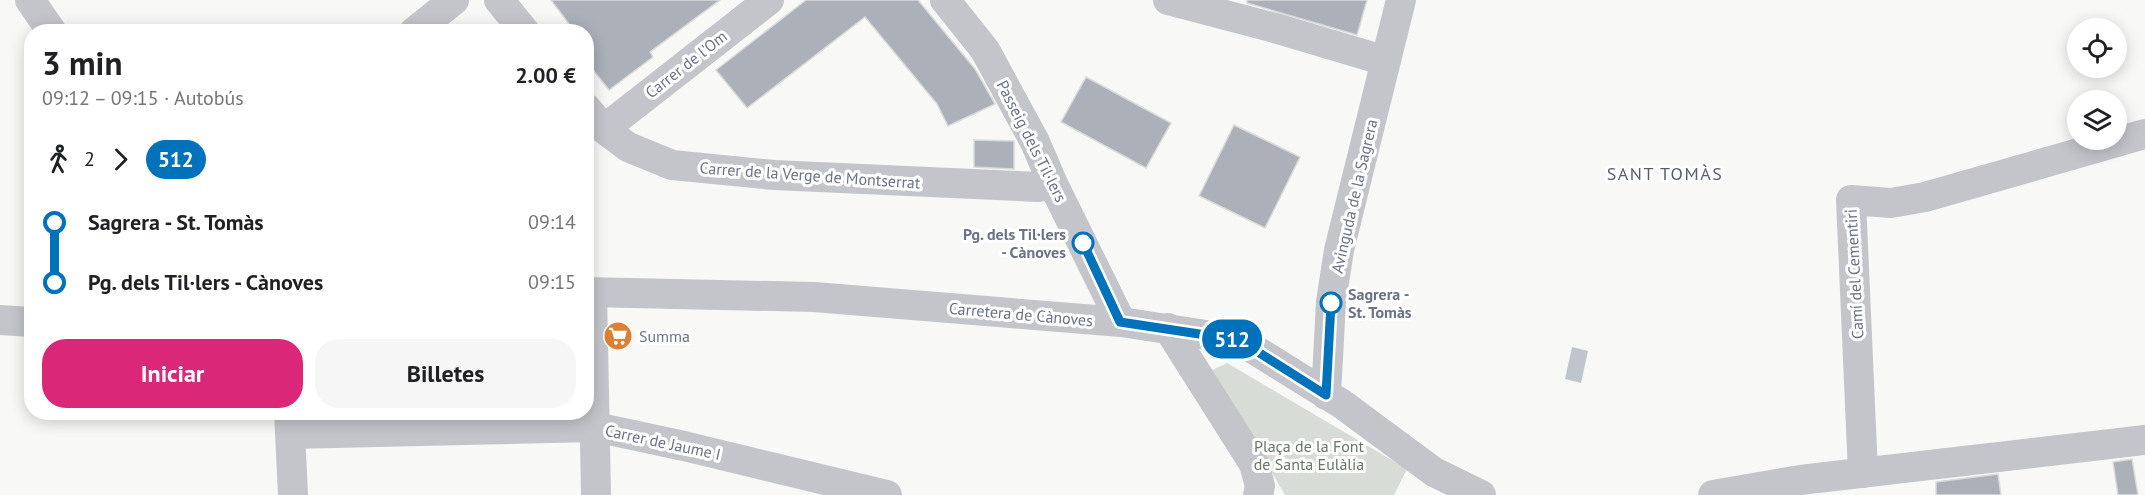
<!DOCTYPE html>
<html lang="es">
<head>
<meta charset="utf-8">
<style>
  body { margin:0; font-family:"PT Sans",sans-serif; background:#f6f6f6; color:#202124; height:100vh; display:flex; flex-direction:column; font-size:22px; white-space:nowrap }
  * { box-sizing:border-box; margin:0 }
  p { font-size:20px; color:#757577 }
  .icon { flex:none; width:33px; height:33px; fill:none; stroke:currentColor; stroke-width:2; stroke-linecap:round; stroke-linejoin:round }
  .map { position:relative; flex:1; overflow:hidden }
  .panel { position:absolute; left:24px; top:24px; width:570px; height:396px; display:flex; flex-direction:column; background:#fff; border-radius:24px; box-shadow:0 3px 15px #0003 }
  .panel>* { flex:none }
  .badge { padding:0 12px; border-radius:20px; font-size:21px; line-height:39px }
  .buttons { position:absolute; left:2067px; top:18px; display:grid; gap:12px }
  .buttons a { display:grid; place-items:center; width:60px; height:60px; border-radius:50%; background:#fff; box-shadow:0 3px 15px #0003; font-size:30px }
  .map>.badge { position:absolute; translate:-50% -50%; box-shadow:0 0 0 3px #fff }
  .legs { display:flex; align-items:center; gap:9px; height:66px; padding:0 18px; font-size:20px }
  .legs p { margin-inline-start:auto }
  .summary { display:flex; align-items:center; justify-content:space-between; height:102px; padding:0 18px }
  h1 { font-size:33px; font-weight:700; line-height:45px }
  .button { display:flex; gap:12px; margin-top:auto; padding:12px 18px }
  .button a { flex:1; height:69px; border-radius:24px; background:#db2777; color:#fff; font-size:24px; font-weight:700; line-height:69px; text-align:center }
  .button a+a { background:#f6f6f6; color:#202124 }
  ul { padding:0 18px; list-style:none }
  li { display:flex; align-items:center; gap:21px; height:60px; font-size:22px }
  li i { display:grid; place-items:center; width:9px; height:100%; margin:0 8px; background:currentColor }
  li i::after { content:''; width:15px; height:15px; margin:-8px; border:4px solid; border-radius:50%; background:#fff }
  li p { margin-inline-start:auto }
  li:first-child i { background:linear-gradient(#0000 50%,currentColor 0) }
  li:last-child i { background:linear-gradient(currentColor 50%,#0000 0) }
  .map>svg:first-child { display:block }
</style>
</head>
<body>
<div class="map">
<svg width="2145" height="495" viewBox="0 0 2145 495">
  <rect width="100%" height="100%" fill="#f8f9f6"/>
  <path fill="#d7ddd6" d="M1227,363L1407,469L1394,495H1285L1212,370Z"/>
  <path fill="#bfc5cc" d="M1572,347L1588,351L1581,383L1565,379Z"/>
  <path fill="#abb0b9" stroke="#dadad9" stroke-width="1.5" d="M551,0H720L650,52L653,57L609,90L586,61V32H575Z
    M806,0H918L975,69L995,104L948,126L937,104L865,17L747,108L716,70Z
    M1247,0H1367L1357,35L1247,3Z
    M1086,77L1171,123L1146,168L1061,122Z
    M1234,125L1300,157L1265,228L1199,196Z
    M974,140L1014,141V169L974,167Z
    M2132,459L2138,495H2118L2113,462Z
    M1998,474L2001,495H1936V482Z"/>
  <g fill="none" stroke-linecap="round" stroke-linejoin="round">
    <path stroke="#c3c5ca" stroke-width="30" d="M30,0L52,32
      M499,0L525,32
      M945,0L985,50L1035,142L1053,184L1121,322
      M1168,0L1275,28L1386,61
      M414,32L454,0
      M586,108L604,129L628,147L672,165L774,175L1038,187L1053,184
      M604,129L769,0
      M586,292L814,297L1121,322L1239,340L1342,404L1434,472L1481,495
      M592,292L596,495
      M0,320L32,322
      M1168,328L1254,464L1260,486L1258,495
      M1326,395L1331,302L1339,250L1401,0
      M289,412L293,495
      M290,434L595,427L684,446L887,495
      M1863,473L1851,200L1891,203L1925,197L2145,134
      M1713,495L1800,480L2145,440"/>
  </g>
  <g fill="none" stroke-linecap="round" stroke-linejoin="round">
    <g stroke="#fff" stroke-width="14">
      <path id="line-1" d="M1083,243L1120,322L1239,340L1326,395L1331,303"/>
    </g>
    <use href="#line-1" stroke="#0072bc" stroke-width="9"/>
  </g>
  <defs>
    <g id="supermarket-disc" transform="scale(1.5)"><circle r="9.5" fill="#dc8133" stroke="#fff"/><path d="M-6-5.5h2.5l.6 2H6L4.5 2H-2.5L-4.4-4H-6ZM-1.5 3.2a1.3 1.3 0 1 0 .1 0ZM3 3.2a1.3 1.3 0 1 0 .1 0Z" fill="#fff"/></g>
  </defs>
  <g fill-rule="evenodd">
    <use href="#supermarket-disc" x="618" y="336"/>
  </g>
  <g fill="#fff" stroke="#0072bc" stroke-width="3">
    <circle cx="1083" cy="243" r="10"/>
    <circle cx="1331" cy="303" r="10"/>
  </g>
  <g text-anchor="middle" stroke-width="6" stroke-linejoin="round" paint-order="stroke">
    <g font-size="16" fill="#697286" stroke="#fff">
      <text transform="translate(686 64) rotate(-38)" y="6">Carrer de l'Om</text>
      <text transform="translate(1032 141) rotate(63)" y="6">Passeig dels Til·lers</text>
      <text transform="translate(810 175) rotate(4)" y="6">Carrer de la Verge de Montserrat</text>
      <text transform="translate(1354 196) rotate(-77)" y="6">Avinguda de la Sagrera</text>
      <text transform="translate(1854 274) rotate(-93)" y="6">Camí del Cementiri</text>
      <text transform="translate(1021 314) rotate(5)" y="6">Carretera de Cànoves</text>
      <text transform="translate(663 442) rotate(12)" y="6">Carrer de Jaume I</text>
    </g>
    <g font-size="16" font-weight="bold" fill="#697286" stroke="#fff" text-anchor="end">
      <text x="1066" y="240">Pg. dels Til·lers<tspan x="1066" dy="18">- Cànoves</tspan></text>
      <text x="1348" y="300" text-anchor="start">Sagrera -<tspan x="1348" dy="18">St. Tomàs</tspan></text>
    </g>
    <g font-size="16" fill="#697286" stroke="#fff" text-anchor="start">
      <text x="639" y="342">Summa</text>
    </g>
    <g font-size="16" fill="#647864" stroke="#fff">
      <text x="1309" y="452">Plaça de la Font<tspan x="1309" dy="18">de Santa Eulàlia</tspan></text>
    </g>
    <g font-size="18" letter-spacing="1.5" fill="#575d6b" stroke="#fff">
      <text x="1665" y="180">SANT TOMÀS</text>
    </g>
  </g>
</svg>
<div class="buttons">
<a><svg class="icon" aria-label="locate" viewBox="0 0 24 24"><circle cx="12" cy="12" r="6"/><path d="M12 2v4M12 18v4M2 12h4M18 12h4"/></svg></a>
<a><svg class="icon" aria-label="layers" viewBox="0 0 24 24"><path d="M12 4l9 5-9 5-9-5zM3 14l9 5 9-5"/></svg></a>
</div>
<b class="badge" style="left:1232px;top:339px;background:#0072bc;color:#fff">512</b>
<section class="panel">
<div class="summary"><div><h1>3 min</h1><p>09:12 – 09:15 · Autobús</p></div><b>2.00 €</b></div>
<div class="legs"><svg class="icon" aria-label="walk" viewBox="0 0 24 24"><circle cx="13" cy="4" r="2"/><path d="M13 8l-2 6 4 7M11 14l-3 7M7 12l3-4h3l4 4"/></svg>2<svg class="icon" aria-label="forward" viewBox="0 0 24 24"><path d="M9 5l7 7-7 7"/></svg><b class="badge" style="background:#0072bc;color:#fff">512</b></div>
<ul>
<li><i style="color:#0072bc"></i><b>Sagrera - St. Tomàs</b><p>09:14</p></li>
<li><i style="color:#0072bc"></i><b>Pg. dels Til·lers - Cànoves</b><p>09:15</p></li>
</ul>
<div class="button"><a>Iniciar</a><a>Billetes</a></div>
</section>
</div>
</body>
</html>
